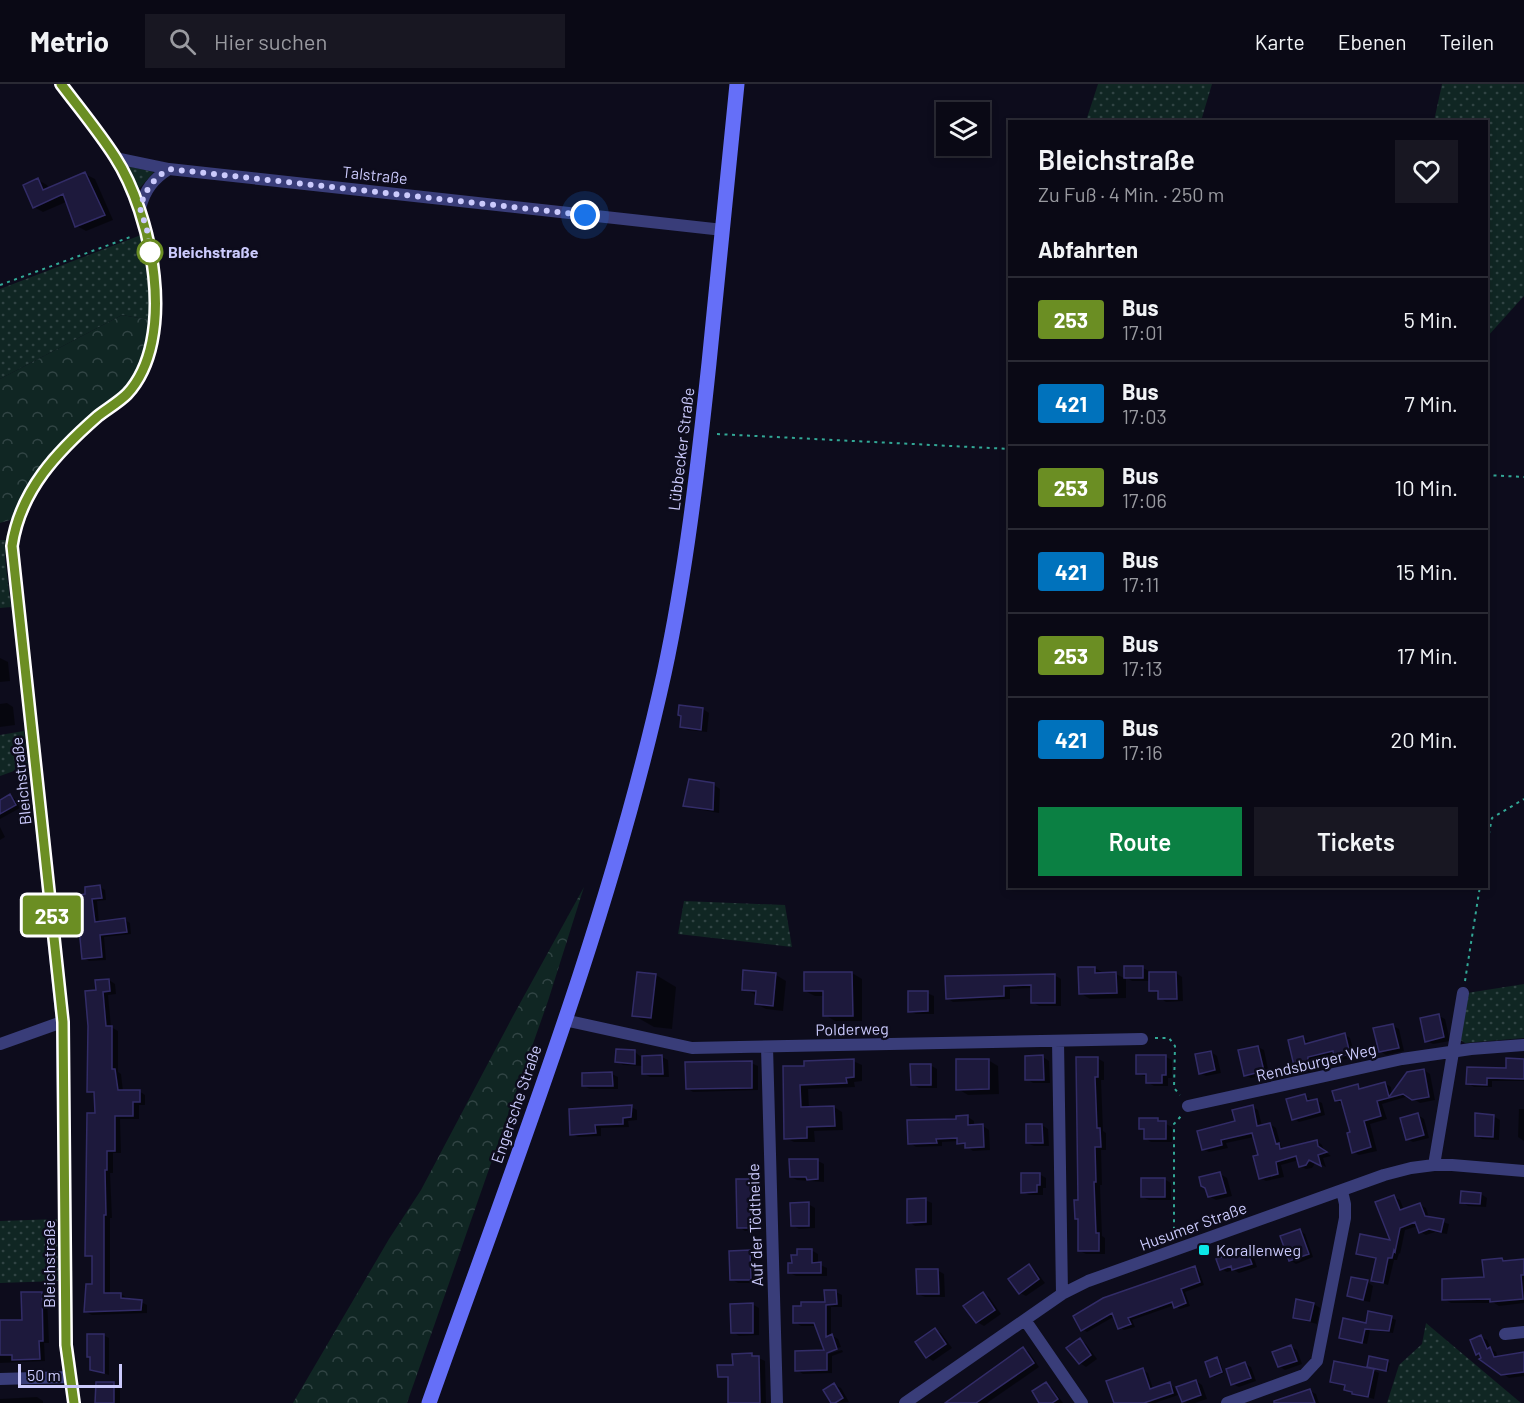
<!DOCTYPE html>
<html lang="de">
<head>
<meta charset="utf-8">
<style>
  body { margin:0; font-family:Barlow,sans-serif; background:#181722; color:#f1f3f6; height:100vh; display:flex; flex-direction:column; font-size:22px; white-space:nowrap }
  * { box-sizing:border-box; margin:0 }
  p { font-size:20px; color:#999aa0 }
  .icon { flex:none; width:33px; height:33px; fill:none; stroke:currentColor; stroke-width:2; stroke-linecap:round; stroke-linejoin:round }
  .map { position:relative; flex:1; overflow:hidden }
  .side { position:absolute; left:1008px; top:36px; width:480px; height:768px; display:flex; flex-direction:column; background:#0a0915; border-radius:0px; box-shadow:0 3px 9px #0003,0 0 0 2px #2a2a34 }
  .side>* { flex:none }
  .badge { padding:0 12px; border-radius:4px; font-size:21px; line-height:39px }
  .controls { position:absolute; left:936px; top:18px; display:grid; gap:12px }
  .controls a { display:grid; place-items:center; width:54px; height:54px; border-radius:0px; background:#0a0915; box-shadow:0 3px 9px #0003,0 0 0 2px #2a2a34; font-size:30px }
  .scale { position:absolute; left:18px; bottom:15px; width:104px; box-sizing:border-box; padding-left:6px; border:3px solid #cbcafc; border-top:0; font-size:16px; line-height:21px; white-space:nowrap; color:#cbcafc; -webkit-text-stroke:4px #0d0c1c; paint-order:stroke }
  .you { position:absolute; width:30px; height:30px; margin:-15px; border:4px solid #fff; border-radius:50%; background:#1a73e8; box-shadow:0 0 0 9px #1a73e833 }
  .map>.badge { position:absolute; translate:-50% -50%; box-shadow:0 0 0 3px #fff }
  h2 { padding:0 30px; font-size:22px; line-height:54px }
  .round { display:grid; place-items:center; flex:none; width:63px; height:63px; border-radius:0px; background:#181722 }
  .overview { display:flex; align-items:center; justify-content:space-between; height:102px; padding:0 30px }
  h1 { font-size:28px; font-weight:600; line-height:45px }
  .action { display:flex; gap:12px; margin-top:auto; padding:12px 30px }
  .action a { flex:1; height:69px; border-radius:0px; background:#0b8043; color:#fff; font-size:24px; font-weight:600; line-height:69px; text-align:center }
  .action a+a { background:#181722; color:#f1f3f6 }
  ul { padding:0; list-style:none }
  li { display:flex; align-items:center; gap:18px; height:84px; padding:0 30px; border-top:2px solid #2a2a34 }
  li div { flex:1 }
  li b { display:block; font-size:22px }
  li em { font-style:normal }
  li .badge { min-width:66px; font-weight:700; text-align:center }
  header { display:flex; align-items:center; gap:36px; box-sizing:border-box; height:84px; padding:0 30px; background:#0a0915; border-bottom:2px solid #2a2a34 }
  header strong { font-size:28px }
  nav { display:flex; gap:33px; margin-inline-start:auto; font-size:21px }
  .search { width:420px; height:54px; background:#181722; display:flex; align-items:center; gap:15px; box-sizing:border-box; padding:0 21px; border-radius:0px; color:#999aa0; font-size:22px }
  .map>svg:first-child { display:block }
</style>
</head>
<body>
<header>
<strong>Metrio</strong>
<div class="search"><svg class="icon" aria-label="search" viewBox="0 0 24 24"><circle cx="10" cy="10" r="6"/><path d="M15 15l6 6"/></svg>Hier suchen</div>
<nav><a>Karte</a><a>Ebenen</a><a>Teilen</a></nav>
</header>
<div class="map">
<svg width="1524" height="1319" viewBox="0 0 1524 1319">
  <defs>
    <pattern id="grass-dots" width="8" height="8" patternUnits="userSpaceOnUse" patternTransform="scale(1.5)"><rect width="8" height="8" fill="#102623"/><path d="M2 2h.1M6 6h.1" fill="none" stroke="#314444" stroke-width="1.8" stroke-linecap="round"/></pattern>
    <pattern id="forest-crowns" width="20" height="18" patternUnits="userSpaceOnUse" patternTransform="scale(1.5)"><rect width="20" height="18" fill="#102623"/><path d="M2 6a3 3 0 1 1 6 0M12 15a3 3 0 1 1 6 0" fill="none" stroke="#314444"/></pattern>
  </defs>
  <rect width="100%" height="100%" fill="#0d0c1c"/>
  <path fill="url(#grass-dots)" d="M1098,0H1212L1201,37H1086Z
    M1442,0H1524V212L1487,253L1486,38L1434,37Z
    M123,81L154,88L137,107Z
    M141,151L150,214V236L122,231L0,295V205Z
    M0,456H6L5,475L11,523L0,524Z
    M24,647L28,682L0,692V651Z
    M684,817L785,821L792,863L678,850Z
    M1524,900V954L1465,959L1459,955L1467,909Z
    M57,1135L58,1197L0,1199V1137Z
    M1426,1239L1521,1319H1387L1399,1281L1422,1260Z"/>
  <path fill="url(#forest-crowns)" d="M122,231L150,236C147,256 144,276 133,293C123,310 105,322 90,334C55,362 26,392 13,435L0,439V295Z
    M584,803L548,917L407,1319H293L389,1155L421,1106L513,932Z"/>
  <path fill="#0007" d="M85,90L95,95L113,136L86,147L77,142L66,118L43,128L34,123L38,96L47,101L49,105Z
    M0,574L8,578L10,597L0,598Z
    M7,619L13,623L15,641L0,643V620Z
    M703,625L709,629L707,648L688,646L681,643Z
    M691,697L714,701L720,705L719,729L691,724L685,721Z
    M10,712L15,715L20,724L0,735V717Z
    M0,743L5,753L0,756Z
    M100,803L105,806L106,816L97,817L99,839L125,836L130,839L131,850L104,853L106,876L89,877L84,874L87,811Z
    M1095,884L1105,890H1116L1126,895V884H1143L1149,887V890L1176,889L1182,893L1183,917L1166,918L1160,914V910L1150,906V897H1132L1126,893V914L1090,915L1080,909Z
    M745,888L776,891L786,897L783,927L766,925L756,920L757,911L743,905Z
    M852,889L862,895V937H835L825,931V912H815L805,907Z
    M656,891L676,903L672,945L654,943L633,931Z
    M1054,891L1061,895V922H1039L1032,918V904L1010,905V915L953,918L947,914Z
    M109,896L115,900L116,910L108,911L111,943L118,947V988L121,990L123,1007H139L145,1011V1021H139V1035H120L121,1069H113V1089H110L112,1134H110V1210H121L127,1214V1216L141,1218L147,1221V1229L92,1231L86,1228L93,1201V1174L87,1171L97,1031L95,1011L89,1007L98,907Z
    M927,909L934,912V930H916L909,927Z
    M1439,932L1445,935L1450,957L1433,960L1426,957Z
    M1393,942L1399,945L1404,967L1386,971L1380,967Z
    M1344,950L1350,954L1355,973L1342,976L1335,971L1313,976V987L1304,989L1295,981L1303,954L1309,958V960Z
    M1258,963L1264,966L1269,990L1251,994L1245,991Z
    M618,966L635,968L641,973H662L668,976L669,993H650L643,989V982L623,981L617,977Z
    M1211,968L1217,972L1221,989L1206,992L1200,989Z
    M1043,973L1049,977L1050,999H1033L1027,995Z
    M1166,973L1172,976V994H1168V1002H1154L1147,998V993L1138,990Z
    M1097,974L1104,978V996H1101L1103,1047L1106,1049V1066H1101L1102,1101H1100L1102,1152L1105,1154V1170H1086L1080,1167V1136L1076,1134Z
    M988,976L998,982L999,1010L968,1011L958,1005Z
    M1524,976V997H1492V1003H1474L1468,999L1507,985Z
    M853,977L862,981V997L854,998L855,1003L808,1005L809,1024L834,1023L842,1028L843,1046L814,1047L815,1058H794L786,1054L784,984L805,983Z
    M751,979L758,982V1006L693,1008L687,1004Z
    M930,981L937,985V1004H919L912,1000Z
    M1424,986L1430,990L1435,1016L1420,1019L1409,1012L1382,1020L1387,1035L1370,1040L1377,1067L1359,1071L1353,1068L1352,1049L1342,1020L1336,1016L1357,1002L1363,1005L1385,999L1391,1003L1392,1010Z
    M612,990L618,993V1005H590L584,1002Z
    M1305,1012L1310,1015L1311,1018L1316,1016L1322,1019L1325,1031L1299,1038L1294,1035Z
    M631,1023L637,1026V1036L628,1037L629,1043L601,1044V1052L578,1053L572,1050Z
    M1253,1023L1258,1026L1262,1042L1270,1040L1276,1044L1281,1062L1284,1064L1317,1057L1322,1061L1324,1067L1331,1072L1323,1074L1326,1083L1316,1078L1312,1084L1306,1085L1300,1082L1299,1076L1281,1081L1284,1093L1266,1097L1260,1094L1259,1072L1254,1053L1226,1059L1228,1064L1209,1068L1203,1065Z
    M1519,1025H1524V1057L1518,1053Z
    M1418,1031L1424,1035L1429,1054L1413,1058L1407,1055Z
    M1493,1032L1500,1036L1499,1056L1482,1055L1476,1051Z
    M968,1033L974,1037V1042H983L989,1046L990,1066L973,1067L959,1057L942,1058V1062L916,1063L910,1059Z
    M1158,1036L1172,1043V1058H1151L1145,1054V1047L1140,1044Z
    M1042,1041L1048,1045L1049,1062H1034L1027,1059Z
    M818,1077L824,1080V1098L797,1096L791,1093Z
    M1039,1090L1046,1094V1104H1043V1111H1029L1023,1108Z
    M1220,1090L1227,1094L1232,1112L1216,1116L1209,1112Z
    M1164,1095L1171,1099V1116H1149L1142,1113Z
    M754,1096L760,1100L762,1146L745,1147L739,1143Z
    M1481,1110L1487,1114L1486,1123L1468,1122L1462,1118Z
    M1394,1113L1400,1116L1404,1126L1420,1121L1426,1124L1429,1134L1449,1140L1447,1150L1435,1148L1426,1151L1420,1148L1418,1142L1405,1146L1400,1170L1399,1169L1397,1176H1394L1388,1201L1373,1196L1377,1175L1357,1169L1392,1158Z
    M925,1116L932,1119V1141L915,1142L909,1138Z
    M808,1120L815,1124V1144L799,1145L792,1141Z
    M1300,1147L1305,1150L1313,1173L1296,1180L1290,1176Z
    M1246,1165L1252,1169L1257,1183L1239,1189L1234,1186L1227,1188L1221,1185Z
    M811,1166L818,1170V1180L827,1184V1192H796L790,1189Z
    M750,1168L756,1171L757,1199H738L731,1195Z
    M1502,1175L1507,1178L1524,1176V1219L1499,1222L1494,1219H1451L1444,1215L1485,1195Z
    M1029,1182L1035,1186L1045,1199L1026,1212L1020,1209Z
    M1195,1184L1199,1187L1204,1201L1185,1208L1190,1222L1180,1225L1175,1221L1132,1236L1135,1243L1124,1246L1119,1243L1115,1232L1087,1248L1082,1245L1075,1232Z
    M937,1186L944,1190L945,1213H925L918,1210Z
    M1367,1198L1373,1202L1370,1218L1355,1215L1349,1212Z
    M836,1208L842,1211V1223H831V1251L838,1255L841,1263L828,1267V1270L842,1266L843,1268L832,1272V1289L803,1290L797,1286L826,1267L817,1242H801L795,1238L826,1219Z
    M42,1209L47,1212L49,1259H44L45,1277L0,1279V1238L23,1237Z
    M983,1210L989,1213L1001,1230L984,1242L977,1238L965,1222Z
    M1298,1217L1314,1220L1320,1224L1317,1240L1301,1236L1294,1233Z
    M752,1220L759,1224V1251L739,1252L733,1248Z
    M1391,1234L1396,1236L1393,1249L1370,1246L1367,1260L1341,1254Z
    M935,1246L941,1249L952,1264L933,1277L927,1273L917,1259Z
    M103,1251L109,1254V1291L92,1285Z
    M1481,1253L1487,1256L1491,1265L1496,1268L1498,1274L1524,1270V1292L1509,1294L1477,1270Z
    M1080,1256L1086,1260L1097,1275L1086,1283L1080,1279Z
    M1291,1263L1297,1266L1302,1280L1285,1286L1279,1282Z
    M1023,1265L1029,1268L1039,1283L987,1319H947Z
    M752,1271L765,1277L766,1319H730L729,1295L719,1292Z
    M1217,1275L1220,1277L1224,1289L1214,1293L1211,1292Z
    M1387,1277L1390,1279L1388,1287L1371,1284Z
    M1245,1280L1251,1283L1256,1297L1239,1303L1232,1300Z
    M1142,1286L1148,1289L1153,1305L1169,1300L1174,1303L1178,1311L1155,1319H1115Z
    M1373,1286L1379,1289L1374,1315L1351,1309L1345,1305L1346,1302L1332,1297Z
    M1196,1297L1202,1301L1207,1315L1195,1319H1187L1183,1317Z
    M114,1300L120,1303V1319H99Z
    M1046,1300L1052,1304L1063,1319H1042Z
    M834,1301L841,1304L849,1318L832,1319Z
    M1310,1307L1316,1310L1319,1319H1294Z
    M37,1313L43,1317V1319H0V1315Z"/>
  <path fill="#1d193c" stroke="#322c67" stroke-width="1.5" d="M85,88L105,131L75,143L63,110L33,124L23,101L38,94L43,106Z
    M679,621L703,624L701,646L680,643L681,632L678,631Z
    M689,695L714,699L713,726L683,722Z
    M10,710L16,721L0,730V716Z
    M100,801L102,814L92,815L95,838L125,834L127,848L100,851L102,873L82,875L78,834H76L74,812L85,810V803Z
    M1124,882H1143V894H1124Z
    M1078,883H1095V889L1116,888L1117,909L1079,910Z
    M743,886L776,889L773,922L755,920L756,907L742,906Z
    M637,888L656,890L651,934L632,932Z
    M804,888H852L853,932H823V907H804Z
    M1149,888H1176L1177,915H1158V907H1149Z
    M1055,890V919H1031V901L1004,902V912L946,915L945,892Z
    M109,895L110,907L103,908L106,942H112V985H115L118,1006H140V1018H133V1032H115V1067H107V1086H105L106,1131H104V1209H121V1214L142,1216L141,1226L84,1228L86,1200H92V1172H85L87,1029H95L94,1008H87L88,942L85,907L96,906L95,896Z
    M908,907H928V927L908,928Z
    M1439,930L1444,953L1425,958L1420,934Z
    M1393,940L1399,964L1379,968L1373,944Z
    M1345,949L1350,970L1334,974L1333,967L1308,973L1307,984L1297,986L1296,981L1294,982L1288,956L1303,952L1305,960Z
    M1258,962L1264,987L1244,992L1238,966Z
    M616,965L635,966V980L615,978Z
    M1211,967L1215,986L1199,990L1195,970Z
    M662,971L663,990H642V972Z
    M1043,971L1044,996H1025V972Z
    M1136,971H1166V991H1162V999H1146V990H1136Z
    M1076,973H1098V993H1095L1097,1044H1100L1101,1063H1095L1096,1098H1094L1096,1149H1099V1167H1078V1135H1075L1074,1116H1078Z
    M1506,974L1524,975V995L1487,994V1001L1466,1000L1467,983L1506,984Z
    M854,975V993L846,994L847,999L800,1001L801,1023L834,1022L835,1042L807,1043V1054L784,1055L783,982H804V977Z
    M956,975H989V1005L956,1006Z
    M752,977V1004L686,1005L685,978Z
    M910,980H931V1001H911Z
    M1424,985L1429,1013L1412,1016L1403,1010L1377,1017L1381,1032L1364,1037L1371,1063L1352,1069L1347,1049L1350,1048L1341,1016L1335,1017L1332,1007L1358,1000L1359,1005L1385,998L1389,1013L1407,988Z
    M612,988L613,1002H582V989Z
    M1305,1010L1307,1017L1317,1015L1320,1028L1292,1036L1286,1015Z
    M632,1021L631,1033L623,1034V1040L595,1041L596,1049L570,1051L569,1025Z
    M1253,1021L1257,1042L1270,1039L1276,1060L1279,1059L1280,1065L1317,1056L1318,1062L1327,1068L1318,1071L1321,1082L1309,1076L1306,1081L1299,1083L1296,1072L1276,1078L1278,1090L1259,1095L1253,1072L1258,1071L1252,1049L1221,1056L1222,1061L1202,1066L1197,1047L1235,1037L1232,1026Z
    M1418,1029L1424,1051L1406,1056L1400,1034Z
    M1475,1029L1494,1031L1493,1053L1475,1052Z
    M968,1031V1041L983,1040L984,1063L965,1064V1059L957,1060V1054L936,1055L937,1059L908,1060L907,1036L956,1035V1032Z
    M1139,1034H1158V1037H1166V1055H1144V1045H1139Z
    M1026,1040H1042L1043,1059H1026Z
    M789,1075H818V1095L807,1096L806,1093H790Z
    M1220,1088L1226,1109L1208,1113L1205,1104L1201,1102L1199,1093Z
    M1021,1089H1040V1101H1037V1108L1021,1109Z
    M1141,1094H1165V1113H1141Z
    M736,1095H754L756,1144H737Z
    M1461,1107L1481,1109L1480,1120L1460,1119Z
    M1394,1111L1400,1126L1420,1119L1425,1132L1444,1135L1441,1148L1429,1145L1419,1149L1415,1138L1400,1144L1395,1168L1394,1166L1392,1174H1388L1383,1199L1371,1197L1376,1174L1356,1170L1360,1150L1390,1156L1375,1118Z
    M926,1114V1138L907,1139V1115Z
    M809,1118V1142H791L790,1119Z
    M1300,1145L1309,1170L1289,1177L1280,1152Z
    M1246,1164L1252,1180L1232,1186L1231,1182L1220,1186L1216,1175Z
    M797,1165H812V1179L821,1178V1189H788V1179H792L791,1171H797Z
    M750,1166L751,1196H730L729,1167Z
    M1502,1174L1503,1177L1524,1175V1191H1521L1523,1215L1490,1218V1215L1442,1216V1195L1484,1193L1482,1176Z
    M1029,1180L1039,1195L1019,1210L1008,1195Z
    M1195,1182L1200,1198L1181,1205L1186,1219L1174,1224L1172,1218L1128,1234L1131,1240L1118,1245L1112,1229L1081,1247L1073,1232L1103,1214Z
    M916,1185H938L939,1210H917Z
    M1351,1193L1368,1196L1363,1216L1347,1212Z
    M824,1206H836L837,1220L826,1221V1253L832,1250L837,1265L827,1269V1286L795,1287V1267L824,1266L814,1239H793V1222H801V1218H825Z
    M21,1208H42L43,1257H39L40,1275L12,1276V1271H0V1236H22Z
    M983,1208L995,1226L976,1239L963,1222Z
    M1296,1215L1314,1219L1310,1237L1293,1234Z
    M753,1219V1249H731L730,1220Z
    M1368,1227L1392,1232L1389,1247L1365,1245L1362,1259L1339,1254L1343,1234L1366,1239Z
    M935,1244L946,1260L926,1274L915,1258Z
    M87,1250H104V1289L90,1286V1273H87Z
    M1481,1251L1487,1265L1490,1263L1494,1273L1524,1268V1288L1501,1291L1479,1275L1481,1274L1479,1269L1476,1271L1470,1256Z
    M1080,1254L1091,1271L1079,1280L1066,1264Z
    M1291,1261L1297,1277L1278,1283L1272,1268Z
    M1023,1263L1034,1279L976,1319H945Z
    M752,1269V1272H759L760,1319H728V1293H718L717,1281H733L732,1270Z
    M1369,1272L1388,1276L1386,1287L1367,1283Z
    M1217,1273L1222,1288L1210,1293L1205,1278Z
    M1334,1277L1374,1285L1368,1313L1352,1310V1308L1344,1306L1345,1301L1330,1298Z
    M1245,1278L1251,1294L1231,1301L1226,1285Z
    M1143,1284L1150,1305L1170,1298L1173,1309L1144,1319H1114L1106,1297Z
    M1196,1296L1201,1311L1182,1318L1176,1303Z
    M96,1298H114V1319H95Z
    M1046,1298L1058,1315L1052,1319H1039L1032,1307Z
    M834,1299L843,1314L835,1319H831L823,1306Z
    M1310,1305L1315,1319H1274V1317Z"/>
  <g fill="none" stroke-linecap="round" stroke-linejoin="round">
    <path stroke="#32a896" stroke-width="2" stroke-dasharray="3 4.5" stroke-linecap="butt" d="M0,201L133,152
      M717,350L1010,365
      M1486,391L1524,393
      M1486,765L1492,734L1524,715
      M1465,897L1480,802
      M1155,954H1169L1175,962L1174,1004L1180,1011
      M1176,1153L1174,1147V1040L1181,1032"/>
    <path stroke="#393d79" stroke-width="12" d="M61,0C79,24 99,48 115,73C152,130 178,255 127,310C117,319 105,327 95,335C56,369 19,408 12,462L62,938L66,1261L74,1319
      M116,74L169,85L723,146
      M140,124C145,106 153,95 169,85
      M564,936L692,964L1142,955
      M1058,957L1062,1210
      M0,960L62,938
      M767,963L777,1319
      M1188,1022L1402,975L1471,965L1524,961
      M1434,1081L1463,909
      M1025,1236L1082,1319
      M1505,1250L1524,1248
      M0,1295L70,1293
      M905,1319L1062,1210L1088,1197L1384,1091L1411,1084L1434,1081H1452L1524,1087
      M1227,1319L1304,1291L1317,1277L1345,1134V1120L1342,1107"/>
    <path stroke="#656ff8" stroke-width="15" d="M429,1319C514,1079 609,839 664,590C686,488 698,383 709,279C719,186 728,93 737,0"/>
  </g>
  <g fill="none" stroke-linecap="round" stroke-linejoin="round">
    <g stroke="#fff" stroke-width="14">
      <path id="line" d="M61,0C79,24 99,48 115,73C152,130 178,255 127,310C119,318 107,325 98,332C58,367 20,406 12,462L63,938L66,1261L74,1319"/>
    </g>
    <use href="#line" stroke="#6b8e23" stroke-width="9"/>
    <path stroke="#cbcafc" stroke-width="6" stroke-dasharray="0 10.8" d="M150,168L147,146L140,124C145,106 153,95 169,85L585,131"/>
  </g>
  <circle fill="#fff" stroke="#6b8e23" stroke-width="3" cx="150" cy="168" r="12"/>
  <rect fill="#0be6e7" stroke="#0d0c1c" stroke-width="2" x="1198" y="1160" width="12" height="12" rx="3"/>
  <g text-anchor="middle" stroke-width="5" stroke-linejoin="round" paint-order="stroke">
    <g font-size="16" fill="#cbcafc" stroke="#0d0c1c">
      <text transform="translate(375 91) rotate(6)" y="6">Talstraße</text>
      <text transform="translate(681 365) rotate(-83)" y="6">Lübbecker Straße</text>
      <text transform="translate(21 697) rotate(-96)" y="6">Bleichstraße</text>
      <text transform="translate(852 945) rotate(-1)" y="6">Polderweg</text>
      <text transform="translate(1316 978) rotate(-13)" y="6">Rendsburger Weg</text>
      <text transform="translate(516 1020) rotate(-71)" y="6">Engersche Straße</text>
      <text transform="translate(755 1141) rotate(-92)" y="6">Auf der Tödtheide</text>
      <text transform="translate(1193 1142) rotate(-20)" y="6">Husumer Straße</text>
      <text transform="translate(49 1180) rotate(-90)" y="6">Bleichstraße</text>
    </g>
    <g font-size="16" font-weight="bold" fill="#cbcafc" stroke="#0d0c1c" text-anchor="start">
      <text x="168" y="174">Bleichstraße</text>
    </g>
    <g font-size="16" fill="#cbcafc" stroke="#0d0c1c" text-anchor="start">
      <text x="1216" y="1172">Korallenweg</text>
    </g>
  </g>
</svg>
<div class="controls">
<a><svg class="icon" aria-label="layers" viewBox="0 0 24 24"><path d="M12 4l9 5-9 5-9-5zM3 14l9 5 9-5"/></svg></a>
</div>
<div class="scale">50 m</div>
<div class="you" style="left:585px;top:131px"></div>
<b class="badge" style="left:52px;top:831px;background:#6b8e23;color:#fff">253</b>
<section class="side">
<div class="overview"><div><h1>Bleichstraße</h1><p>Zu Fuß · 4 Min. · 250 m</p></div><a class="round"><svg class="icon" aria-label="heart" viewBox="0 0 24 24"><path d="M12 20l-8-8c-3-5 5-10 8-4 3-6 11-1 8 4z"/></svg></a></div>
<h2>Abfahrten</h2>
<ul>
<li><span class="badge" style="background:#6b8e23;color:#fff">253</span><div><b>Bus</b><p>17:01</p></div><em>5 Min.</em></li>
<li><span class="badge" style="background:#0072bc;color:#fff">421</span><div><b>Bus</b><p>17:03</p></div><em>7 Min.</em></li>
<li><span class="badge" style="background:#6b8e23;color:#fff">253</span><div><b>Bus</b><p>17:06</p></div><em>10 Min.</em></li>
<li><span class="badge" style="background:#0072bc;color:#fff">421</span><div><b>Bus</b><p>17:11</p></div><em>15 Min.</em></li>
<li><span class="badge" style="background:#6b8e23;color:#fff">253</span><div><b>Bus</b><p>17:13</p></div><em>17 Min.</em></li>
<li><span class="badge" style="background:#0072bc;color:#fff">421</span><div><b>Bus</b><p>17:16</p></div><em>20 Min.</em></li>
</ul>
<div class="action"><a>Route</a><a>Tickets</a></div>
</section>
</div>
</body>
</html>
